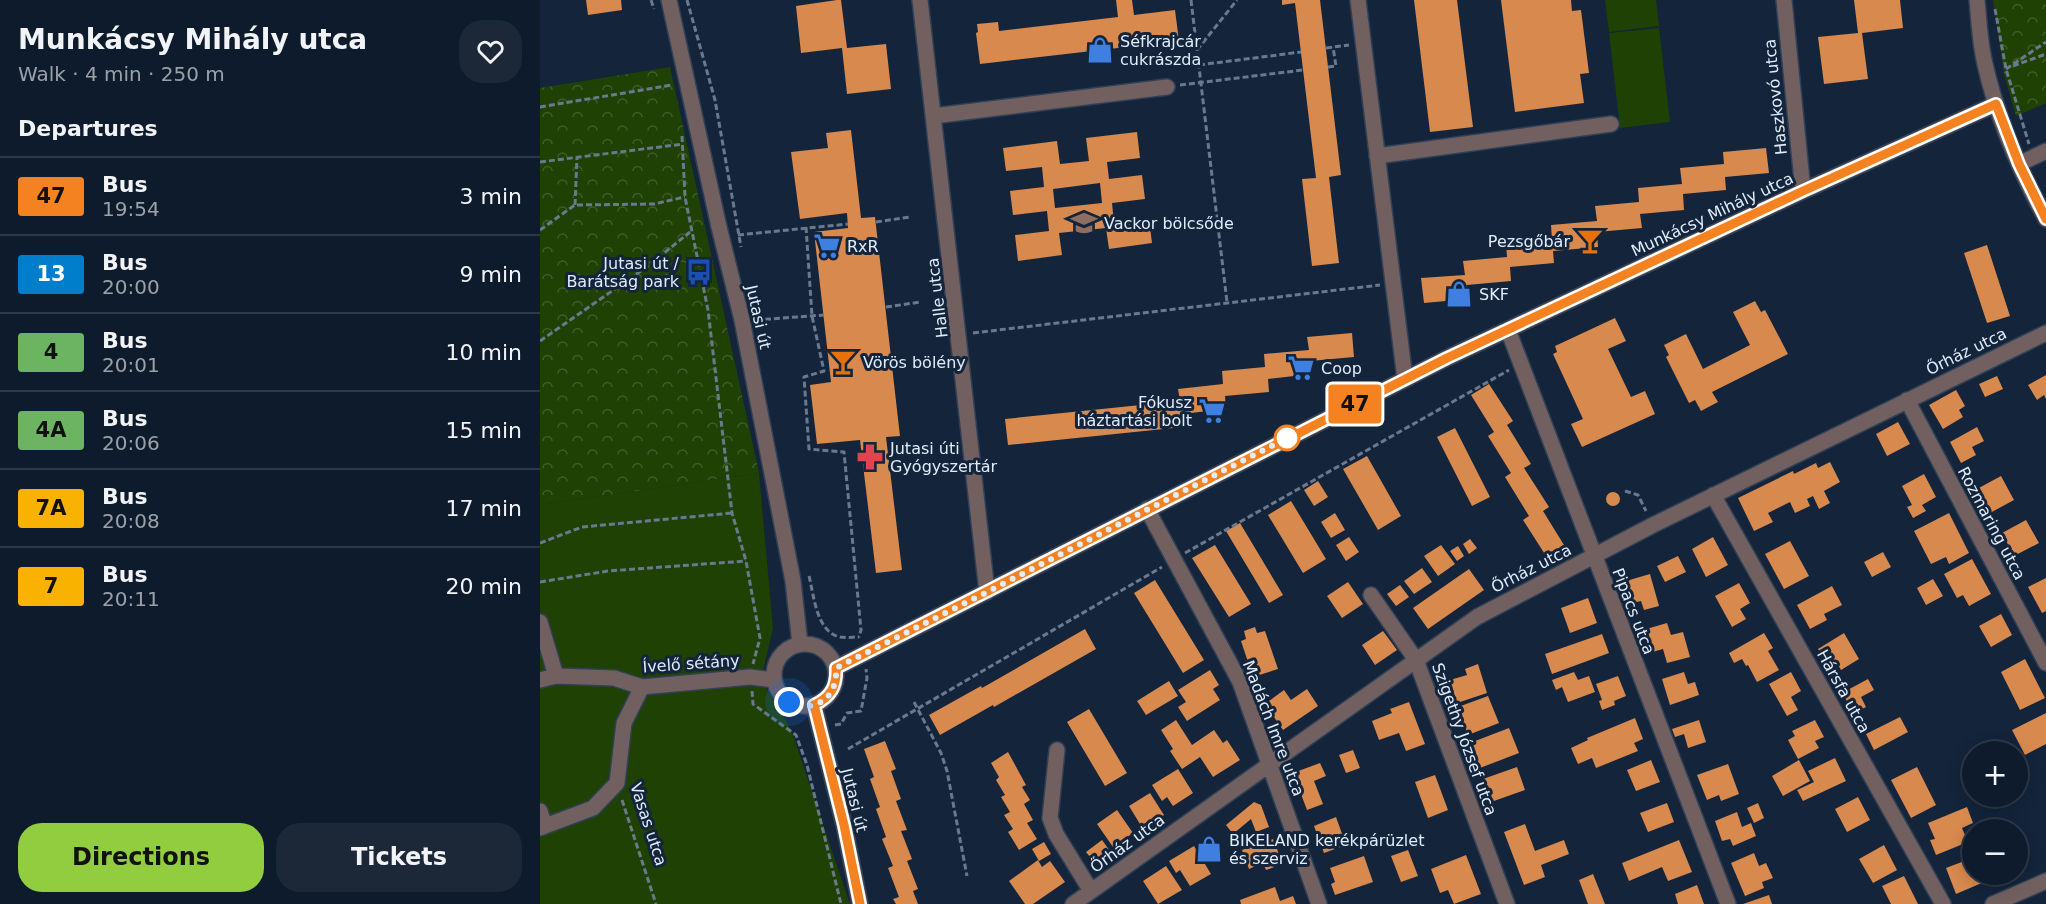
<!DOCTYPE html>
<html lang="en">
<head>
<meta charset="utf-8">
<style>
  body { margin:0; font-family:"DejaVu Sans",sans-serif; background:#1c2838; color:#f1f3f6; height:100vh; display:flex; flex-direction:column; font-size:22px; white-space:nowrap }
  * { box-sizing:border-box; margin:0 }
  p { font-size:20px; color:#9ba1a9 }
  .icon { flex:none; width:33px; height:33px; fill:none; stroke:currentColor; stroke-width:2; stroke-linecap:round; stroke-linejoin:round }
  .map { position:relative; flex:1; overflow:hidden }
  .panel { display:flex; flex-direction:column; background:#0e1b2c; width:540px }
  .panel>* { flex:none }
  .badge { padding:0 12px; border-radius:4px; font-size:21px; line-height:39px }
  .fabs { position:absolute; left:1422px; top:741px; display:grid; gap:12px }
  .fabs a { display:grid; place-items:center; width:66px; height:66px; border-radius:50%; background:#0e1b2c; box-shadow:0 3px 15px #0003,0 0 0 2px #2e3948; font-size:30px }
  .you { position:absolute; width:30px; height:30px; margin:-15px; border:4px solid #fff; border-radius:50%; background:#1a73e8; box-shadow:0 0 0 9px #1a73e833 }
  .map>.badge { position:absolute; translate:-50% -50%; box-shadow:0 0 0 3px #fff }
  h2 { padding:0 18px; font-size:22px; line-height:54px }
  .round { display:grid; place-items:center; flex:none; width:63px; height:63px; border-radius:24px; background:#1c2838 }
  .headline { display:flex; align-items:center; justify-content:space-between; height:102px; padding:0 18px }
  h1 { font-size:28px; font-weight:700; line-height:45px }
  .primary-button { display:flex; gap:12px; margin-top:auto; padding:12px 18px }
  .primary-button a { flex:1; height:69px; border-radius:24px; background:#91cd3f; color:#111; font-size:24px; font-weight:700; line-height:69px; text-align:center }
  .primary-button a+a { background:#1c2838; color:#f1f3f6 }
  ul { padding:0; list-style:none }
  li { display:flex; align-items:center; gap:18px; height:78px; padding:0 18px; border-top:2px solid #2e3948 }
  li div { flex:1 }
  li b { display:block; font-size:22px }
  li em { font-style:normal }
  li .badge { min-width:66px; font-weight:700; text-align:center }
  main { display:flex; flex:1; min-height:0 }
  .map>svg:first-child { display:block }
</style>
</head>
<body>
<main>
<section class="panel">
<div class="headline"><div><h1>Munkácsy Mihály utca</h1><p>Walk · 4 min · 250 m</p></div><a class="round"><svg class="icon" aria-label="heart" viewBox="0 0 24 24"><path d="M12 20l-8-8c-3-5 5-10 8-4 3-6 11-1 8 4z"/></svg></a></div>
<h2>Departures</h2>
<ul>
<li><span class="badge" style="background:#f58220;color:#111">47</span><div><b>Bus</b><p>19:54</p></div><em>3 min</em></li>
<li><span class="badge" style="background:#007ecc;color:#fff">13</span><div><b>Bus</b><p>20:00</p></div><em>9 min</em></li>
<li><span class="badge" style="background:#6cb461;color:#111">4</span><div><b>Bus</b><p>20:01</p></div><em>10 min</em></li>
<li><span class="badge" style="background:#6cb461;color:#111">4A</span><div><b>Bus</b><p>20:06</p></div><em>15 min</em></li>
<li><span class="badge" style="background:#fab200;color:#111">7A</span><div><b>Bus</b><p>20:08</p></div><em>17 min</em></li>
<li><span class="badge" style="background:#fab200;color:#111">7</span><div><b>Bus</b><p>20:11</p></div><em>20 min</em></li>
</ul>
<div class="primary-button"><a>Directions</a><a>Tickets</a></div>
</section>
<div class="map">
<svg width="1506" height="904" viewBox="0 0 1506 904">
  <defs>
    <pattern id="forest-crowns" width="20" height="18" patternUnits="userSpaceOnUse" patternTransform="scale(1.5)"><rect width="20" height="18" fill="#1f4104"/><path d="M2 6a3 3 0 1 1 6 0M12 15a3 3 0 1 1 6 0" fill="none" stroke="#3f5d2a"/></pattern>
  </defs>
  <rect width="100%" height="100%" fill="#13243b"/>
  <path fill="#1f4104" d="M1065,0H1116L1119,26L1069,32Z
    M1119,28L1130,122L1080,128L1069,33Z
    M219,473L233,628L221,680L251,729L310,904H0V505Z"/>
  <path fill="url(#forest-crowns)" d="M1453,0H1506V103L1476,116L1464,74Z
    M130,67L219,473L0,505V88Z"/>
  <path fill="#d8894e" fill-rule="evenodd" d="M46,0H81L82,10L48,15Z
    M297,0H301L307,48L346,44L351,89L307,94L302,48L261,53L256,6Z
    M576,0H592L594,15L635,10L639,41L440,64L436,33L438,32L437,24L458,22L459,31L578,17Z
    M742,0H780L801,175L789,177L799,263L772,266L762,179L776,178L755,3L742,5Z
    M874,0H917L933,127L890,132Z
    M961,0H1031L1032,11L1041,10L1049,73L1040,74L1044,103L975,112Z
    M1314,0H1360L1363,28L1322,33L1328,79L1284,84L1278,37L1318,33Z
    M311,130L321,218L335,217L360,436L346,437L362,570L336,573L320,440L277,444L270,385L291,382L274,232L308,228L307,213L260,219L251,152L288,148L286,133Z
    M597,132L600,158L567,162L569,179L602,175L605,199L572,203L574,223L609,219L612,243L569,249L566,228L519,233L522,255L478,261L475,235L509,231L507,211L473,215L470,191L504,187L502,167L466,171L463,148L517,141L520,164L549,161L546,138ZM560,183L562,203L515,208L513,189Z
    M1226,148L1229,173L1185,177L1186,190L1143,194L1144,210L1100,214L1102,228L1057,232L1058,247L1013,251L1014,263L970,267L971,281L927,285L928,299L884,303L881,278L925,275L923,261L967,257L966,244L1012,240L1011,225L1057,221L1055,206L1099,202L1098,188L1142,184L1140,168L1184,164L1183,152Z
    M1447,245L1470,316L1447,323L1424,253Z
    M1215,301L1221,312L1225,310L1248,354L1172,392L1178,402L1161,411L1155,400L1149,403L1126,357L1129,355L1124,345L1146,334L1163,369L1210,345L1193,312Z
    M1075,318L1086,341L1068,349L1091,397L1105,391L1115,414L1042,447L1031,424L1043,419L1013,354L1017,352L1015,346Z
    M812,333L814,357L770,361L772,374L728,379L729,392L685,396L686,409L642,414L643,427L468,445L465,419L640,401L638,389L683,384L682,371L725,367L724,354L769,350L767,337Z
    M1506,375V399L1504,395L1497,400L1488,385Z
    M1457,376L1463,389L1445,397L1439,384Z
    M949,384L973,421L967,425L991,464L984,468L1009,507L1003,511L1024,545L1006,556L983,520L989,516L965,477L971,473L948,436L954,432L931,395Z
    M1416,390L1425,406L1419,410L1423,417L1403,429L1389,405Z
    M1358,422L1370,444L1347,456L1336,434Z
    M1437,427L1444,441L1432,447L1436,455L1421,463L1410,442Z
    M915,428L950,497L932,506L897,437Z
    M827,456L861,516L838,530L803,469Z
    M1290,462L1300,482L1284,491L1290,503L1279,509L1273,496L1267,499L1270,506L1255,513L1250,502L1228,513L1233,522L1214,531L1198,498L1253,471L1254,474L1276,463L1278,468Z
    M1384,474L1396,497L1382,505L1386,511L1373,518L1367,507L1372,505L1362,486Z
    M1461,476L1474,500L1450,513L1437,489Z
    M778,481L788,497L774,506L764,490Z
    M1066 499a7 7 0 1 1 14 0a7 7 0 1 1-14 0Z
    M751,501L786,559L763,573L728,515Z
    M795,513L805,530L791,538L781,522Z
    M1409,513L1429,553L1409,564L1406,557L1391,564L1374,531Z
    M1486,520L1499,543L1474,556L1462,533Z
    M700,523L743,595L729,603L686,531Z
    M809,537L819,552L806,561L796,545Z
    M1173,537L1188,565L1166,577L1152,549Z
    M930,539L937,548L929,554L923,544Z
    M1250,541L1269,576L1244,589L1225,554Z
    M675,545L711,604L689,617L652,558Z
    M901,545L915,564L898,576L884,556Z
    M918,546L924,556L917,561L910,551Z
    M1343,552L1351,567L1332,577L1324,562Z
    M1138,556L1146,572L1125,582L1117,566Z
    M1432,559L1451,594L1429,606L1423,595L1417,598L1404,574Z
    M882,568L892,582L874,594L864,581Z
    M929,569L944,590L888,629L873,608Z
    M1110,574L1119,606L1104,610L1101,601L1092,603L1086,581Z
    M1506,578V611L1502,613L1488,587Z
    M1393,579L1403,596L1386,605L1377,588Z
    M615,580L664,660L643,673L594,593Z
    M808,582L823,604L802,618L787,596Z
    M1199,583L1210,603L1200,609L1206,619L1192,627L1175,596Z
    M860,585L869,597L856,606L847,594Z
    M1292,586L1302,605L1284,614L1287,620L1270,629L1257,605Z
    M1048,598L1057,623L1030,633L1021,608Z
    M1461,614L1472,635L1451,647L1439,626Z
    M1127,623L1131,635L1143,632L1150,657L1127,663L1123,649L1109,653L1103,630Z
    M715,627L717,633L725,631L738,669L713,677L701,641L706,639L704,631Z
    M545,629L556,649L454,707L453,705L400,735L389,715L441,686L442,688Z
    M843,631L857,650L835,665L822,645Z
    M1224,633L1233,648L1228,651L1239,670L1217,682L1208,665L1206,666L1202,659L1194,663L1189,653Z
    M1304,633L1319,659L1301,670L1297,663L1289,668L1278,649Z
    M1062,634L1069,653L1012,674L1005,654Z
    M1485,659L1505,698L1480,710L1461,672Z
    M938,664L947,693L917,703L910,680L927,675L925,669Z
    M670,670L679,685L673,689L680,700L647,721L638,707L646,702L638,690Z
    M1034,672L1038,680L1049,676L1055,692L1028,702L1022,687L1016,690L1012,680Z
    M1144,672L1148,684L1155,682L1159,695L1130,705L1122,679Z
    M1251,672L1261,691L1251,697L1258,710L1247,716L1229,684Z
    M1078,676L1086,696L1074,701L1075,705L1062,710L1059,701L1062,700L1056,684Z
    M1328,679L1334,690L1321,697L1326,707L1314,713L1302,693Z
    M629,681L638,696L606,715L597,701Z
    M767,689L778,706L743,730L725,704L744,690L751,700Z
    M948,696L959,723L928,735L918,707Z
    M869,702L885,744L866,751L859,733L839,740L832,721L852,713L850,709Z
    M549,709L587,773L565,786L527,722Z
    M1506,713V744L1485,755L1472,730Z
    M1360,717L1368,732L1334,750L1326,734Z
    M1095,718L1103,739L1094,743L1098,751L1056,768L1052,758L1038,764L1031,748L1048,740L1047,738Z
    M636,720L652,745L674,730L683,743L687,740L700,760L673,777L660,757L642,769L630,751L633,749L621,730Z
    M1159,720L1166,742L1148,748L1144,734L1135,737L1132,729Z
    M1275,720L1284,737L1275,741L1279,748L1258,759L1248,740L1255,736L1252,731Z
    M969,728L979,753L940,768L930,743Z
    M345,741L356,769L351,771L361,799L356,801L367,830L361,831L372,859L367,861L378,889L373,891L378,904H356L353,899L359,897L348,868L353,866L342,839L346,837L336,809L340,807L330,779L334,777L324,749Z
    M813,750L820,768L806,773L799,755Z
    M468,752L486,785L482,787L490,800L484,804L493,820L487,823L497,839L479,850L468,832L473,829L464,815L470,812L461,797L465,795L456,780L459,777L451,763Z
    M1295,758L1306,781L1263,801L1257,790L1274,782L1268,771Z
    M1111,760L1120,782L1096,791L1087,770Z
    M1259,760L1270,781L1243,796L1232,776Z
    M780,763L786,776L774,781L783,804L767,810L753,773Z
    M1188,764L1199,794L1181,801L1179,795L1167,800L1157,775Z
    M977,767L985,790L951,802L943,779Z
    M1377,767L1396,805L1371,818L1351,780Z
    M638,769L653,793L633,806L627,797L622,801L612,785Z
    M895,775L908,810L888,818L875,782Z
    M610,793L624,815L603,829L589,806Z
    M1318,797L1330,820L1307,832L1295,809Z
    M714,802L721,805L729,827L716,832L711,819L693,834L686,825Z
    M1127,803L1134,822L1108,832L1100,813Z
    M1218,803L1224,818L1214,823L1207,808Z
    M1427,807L1433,823L1422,828L1428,842L1396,855L1390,840L1395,839L1388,823Z
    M577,810L593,833L573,847L557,824Z
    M1197,812L1202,827L1211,823L1216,836L1193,846L1190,839L1182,841L1175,821Z
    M796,817L806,845L784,853L774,826Z
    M985,824L995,851L1024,840L1029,854L1001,865L1005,877L984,885L964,832Z
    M674,838L680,854L665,860L659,843Z
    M733,839L743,864L726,870L723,863L709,869L702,850Z
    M562,840L570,851L554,862L546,852Z
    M1139,840L1152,872L1128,881L1122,867L1089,881L1082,863Z
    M504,842L511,854L499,861L492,849Z
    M1344,845L1357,870L1333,883L1319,859Z
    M654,846L671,874L650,886L640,870L636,873L629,861Z
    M868,850L878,876L861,882L851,856Z
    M1214,853L1219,866L1226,863L1233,878L1222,882L1224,888L1205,896L1191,863Z
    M926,855L941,894L914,904L908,890L900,893L891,869Z
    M824,856L833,882L795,895L791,884L795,882L790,868Z
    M1432,858V874H1441L1444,882L1416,894L1406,868Z
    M498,860L502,867L510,861L525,882L493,904H485L469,881Z
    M626,866L642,890L618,904L603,881Z
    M1053,874L1065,904H1048L1039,880Z
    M1364,876L1378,904H1351L1342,886Z
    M1157,885L1164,904H1138L1135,894Z
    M735,887L740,901L753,896L756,904H701L700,900Z
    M1229,895L1232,904H1203Z"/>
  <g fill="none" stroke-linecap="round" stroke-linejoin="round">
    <g stroke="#304056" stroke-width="18">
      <path id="minor" d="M129,0L179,227L202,320L253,581L260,644
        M380,0L447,592
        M818,0L865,379
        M1244,0L1263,191
        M1437,0C1439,21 1440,44 1445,64C1457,118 1480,171 1506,219
        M393,116L627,87
        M837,156L1071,124
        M1479,164L1506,151
        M968,330L1188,904
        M1367,400L1506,663
        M1173,495L1403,904
        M607,509L700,682L779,904
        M831,595L876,660L967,904
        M0,622L16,676
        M234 675a31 31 0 1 1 62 0a31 31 0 1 1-62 0Z
        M296,668L907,358L1263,191L1456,104
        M0,680L16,676L74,678L102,687L210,677L234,680
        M274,705L304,825L320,904
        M517,750L510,818L516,834L551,891
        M0,811L5,826L0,828
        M5,826L53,808L77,783L84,723L102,687
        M533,904L937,617L1113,525L1506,333
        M1453,904L1506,881"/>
    </g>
    <path stroke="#6a798d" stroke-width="3" stroke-dasharray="6 3" stroke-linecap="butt" d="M111,0L114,9
      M147,0L175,100L201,247
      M651,0L687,302
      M1455,9L1466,69L1489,144
      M786,48L809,45
      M657,50L697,0
      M659,65L761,52
      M1473,66L1506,54
      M788,67L796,66L793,47
      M1466,69L1506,42
      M640,85L763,70
      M0,107L132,85
      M142,136L145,197L168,310L192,513L206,561L220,638L213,664
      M0,162L143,144
      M35,205L37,157
      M336,222L370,217
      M266,227L272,316L284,371L264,377L269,449L304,452L321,630L319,637
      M0,230L35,205L114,204L145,197
      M198,235L308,224
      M346,307L381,302
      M216,320L284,315
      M433,333L840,285
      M0,341L108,266L150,232
      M1085,491L1098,495L1106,511
      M0,543L42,527L192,513
      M645,553L969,370
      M269,576C274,595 276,632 300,637C306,638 313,637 319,637
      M0,582L68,571L206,561
      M212,691L213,704L256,735L267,765L301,904
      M374,702L401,753L407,771L427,876
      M295,725L301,724L307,713L321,711L327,678L326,669
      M308,749L622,567
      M82,800L116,904"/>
    <use href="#minor" stroke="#71605f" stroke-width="15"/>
  </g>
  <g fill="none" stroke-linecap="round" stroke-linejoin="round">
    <g stroke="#fff" stroke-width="14">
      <path id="line" d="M320,904L304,825L274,705C291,697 297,686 296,668L907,358L1263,191L1456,104L1479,164L1506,219"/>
    </g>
    <use href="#line" stroke="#f58220" stroke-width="9"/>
    <path stroke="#e1ecfc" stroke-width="6" stroke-dasharray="0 10.8" d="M249,702C276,714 298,697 296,668L447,592L747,438"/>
  </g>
  <defs>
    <g id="shop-bare" transform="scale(2.07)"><path d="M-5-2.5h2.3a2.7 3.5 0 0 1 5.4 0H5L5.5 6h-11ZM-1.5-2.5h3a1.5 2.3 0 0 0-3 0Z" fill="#3f7fe0" stroke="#13243b" stroke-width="2.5" paint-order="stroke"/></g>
    <g id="school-bare" transform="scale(2.07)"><path d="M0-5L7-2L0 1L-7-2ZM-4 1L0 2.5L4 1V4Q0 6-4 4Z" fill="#8d6e63" stroke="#13243b" stroke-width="2.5" paint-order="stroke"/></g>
    <g id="bar-bare" transform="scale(2.07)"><path d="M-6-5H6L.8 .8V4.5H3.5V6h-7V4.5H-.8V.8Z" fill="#e8710a" stroke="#13243b" stroke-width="2.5" paint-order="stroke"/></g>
    <g id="supermarket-bare" transform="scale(2.07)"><path d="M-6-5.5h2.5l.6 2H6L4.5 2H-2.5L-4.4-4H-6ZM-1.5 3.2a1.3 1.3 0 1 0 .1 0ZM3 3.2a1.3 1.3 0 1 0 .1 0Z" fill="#3f7fe0" stroke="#13243b" stroke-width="2.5" paint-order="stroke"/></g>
    <g id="bus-bare" transform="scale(2.07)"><path d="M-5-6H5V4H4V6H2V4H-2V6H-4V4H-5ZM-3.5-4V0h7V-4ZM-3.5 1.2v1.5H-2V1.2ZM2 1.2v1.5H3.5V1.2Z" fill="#1a4fb4" stroke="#13243b" stroke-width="2.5" paint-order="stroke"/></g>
    <g id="pharmacy-bare" transform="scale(2.07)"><path d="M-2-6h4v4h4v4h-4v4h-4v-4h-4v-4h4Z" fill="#e0444e" stroke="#13243b" stroke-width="2.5" paint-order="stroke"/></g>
  </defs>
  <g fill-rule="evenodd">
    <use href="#shop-bare" x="560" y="50"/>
    <use href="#school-bare" x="544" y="223"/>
    <use href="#bar-bare" x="1050" y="241"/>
    <use href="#supermarket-bare" x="287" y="246"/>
    <use href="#bus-bare" x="159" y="272"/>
    <use href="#shop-bare" x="919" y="294"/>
    <use href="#bar-bare" x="303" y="362"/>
    <use href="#supermarket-bare" x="761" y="368"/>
    <use href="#supermarket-bare" x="672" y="411"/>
    <use href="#pharmacy-bare" x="330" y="457"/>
    <use href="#shop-bare" x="669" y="849"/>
  </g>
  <circle fill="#fff" stroke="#f58220" stroke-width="3" cx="747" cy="438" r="12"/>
  <g text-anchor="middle" stroke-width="6" stroke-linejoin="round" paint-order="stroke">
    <g font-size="16" fill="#e1ecfc" stroke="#13243b" text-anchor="start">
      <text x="580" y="47">Séfkrajcár<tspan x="580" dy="18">cukrászda</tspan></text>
      <text x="564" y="229">Vackor bölcsőde</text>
      <text x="1030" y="247" text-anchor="end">Pezsgőbár</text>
      <text x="307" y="252">RxR</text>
      <text x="139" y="269" text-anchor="end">Jutasi út /<tspan x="139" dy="18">Barátság park</tspan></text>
      <text x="939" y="300">SKF</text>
      <text x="323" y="368">Vörös bölény</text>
      <text x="781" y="374">Coop</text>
      <text x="652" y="408" text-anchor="end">Fókusz<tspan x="652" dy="18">háztartási bolt</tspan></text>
      <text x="350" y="454">Jutasi úti<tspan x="350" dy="18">Gyógyszertár</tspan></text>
      <text x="689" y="846">BIKELAND kerékpárüzlet<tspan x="689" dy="18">és szerviz</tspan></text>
    </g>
    <g font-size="16" fill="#e1ecfc" stroke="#13243b">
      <text transform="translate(1235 97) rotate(-96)" y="6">Haszkovó utca</text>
      <text transform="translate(1172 214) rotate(-25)" y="6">Munkácsy Mihály utca</text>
      <text transform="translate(397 298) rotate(-97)" y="6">Halle utca</text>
      <text transform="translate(219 317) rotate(77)" y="6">Jutasi út</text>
      <text transform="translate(1426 351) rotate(-26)" y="6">Őrház utca</text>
      <text transform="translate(1452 523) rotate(62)" y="6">Rozmaring utca</text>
      <text transform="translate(991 568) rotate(-27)" y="6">Őrház utca</text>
      <text transform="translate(1094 611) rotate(69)" y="6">Pipacs utca</text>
      <text transform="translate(151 663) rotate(-4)" y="6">Ívelő sétány</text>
      <text transform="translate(1304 691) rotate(61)" y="6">Hársfa utca</text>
      <text transform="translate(734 728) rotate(69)" y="6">Madách Imre utca</text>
      <text transform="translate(925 739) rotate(70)" y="6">Szigethy József utca</text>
      <text transform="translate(315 800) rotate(76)" y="6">Jutasi út</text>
      <text transform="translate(109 824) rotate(72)" y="6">Vasas utca</text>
      <text transform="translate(587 843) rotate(-36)" y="6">Őrház utca</text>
    </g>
  </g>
</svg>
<div class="fabs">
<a>+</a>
<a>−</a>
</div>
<div class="you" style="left:249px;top:702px"></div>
<b class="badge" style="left:815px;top:404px;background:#f58220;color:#111">47</b>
</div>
</main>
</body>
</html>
